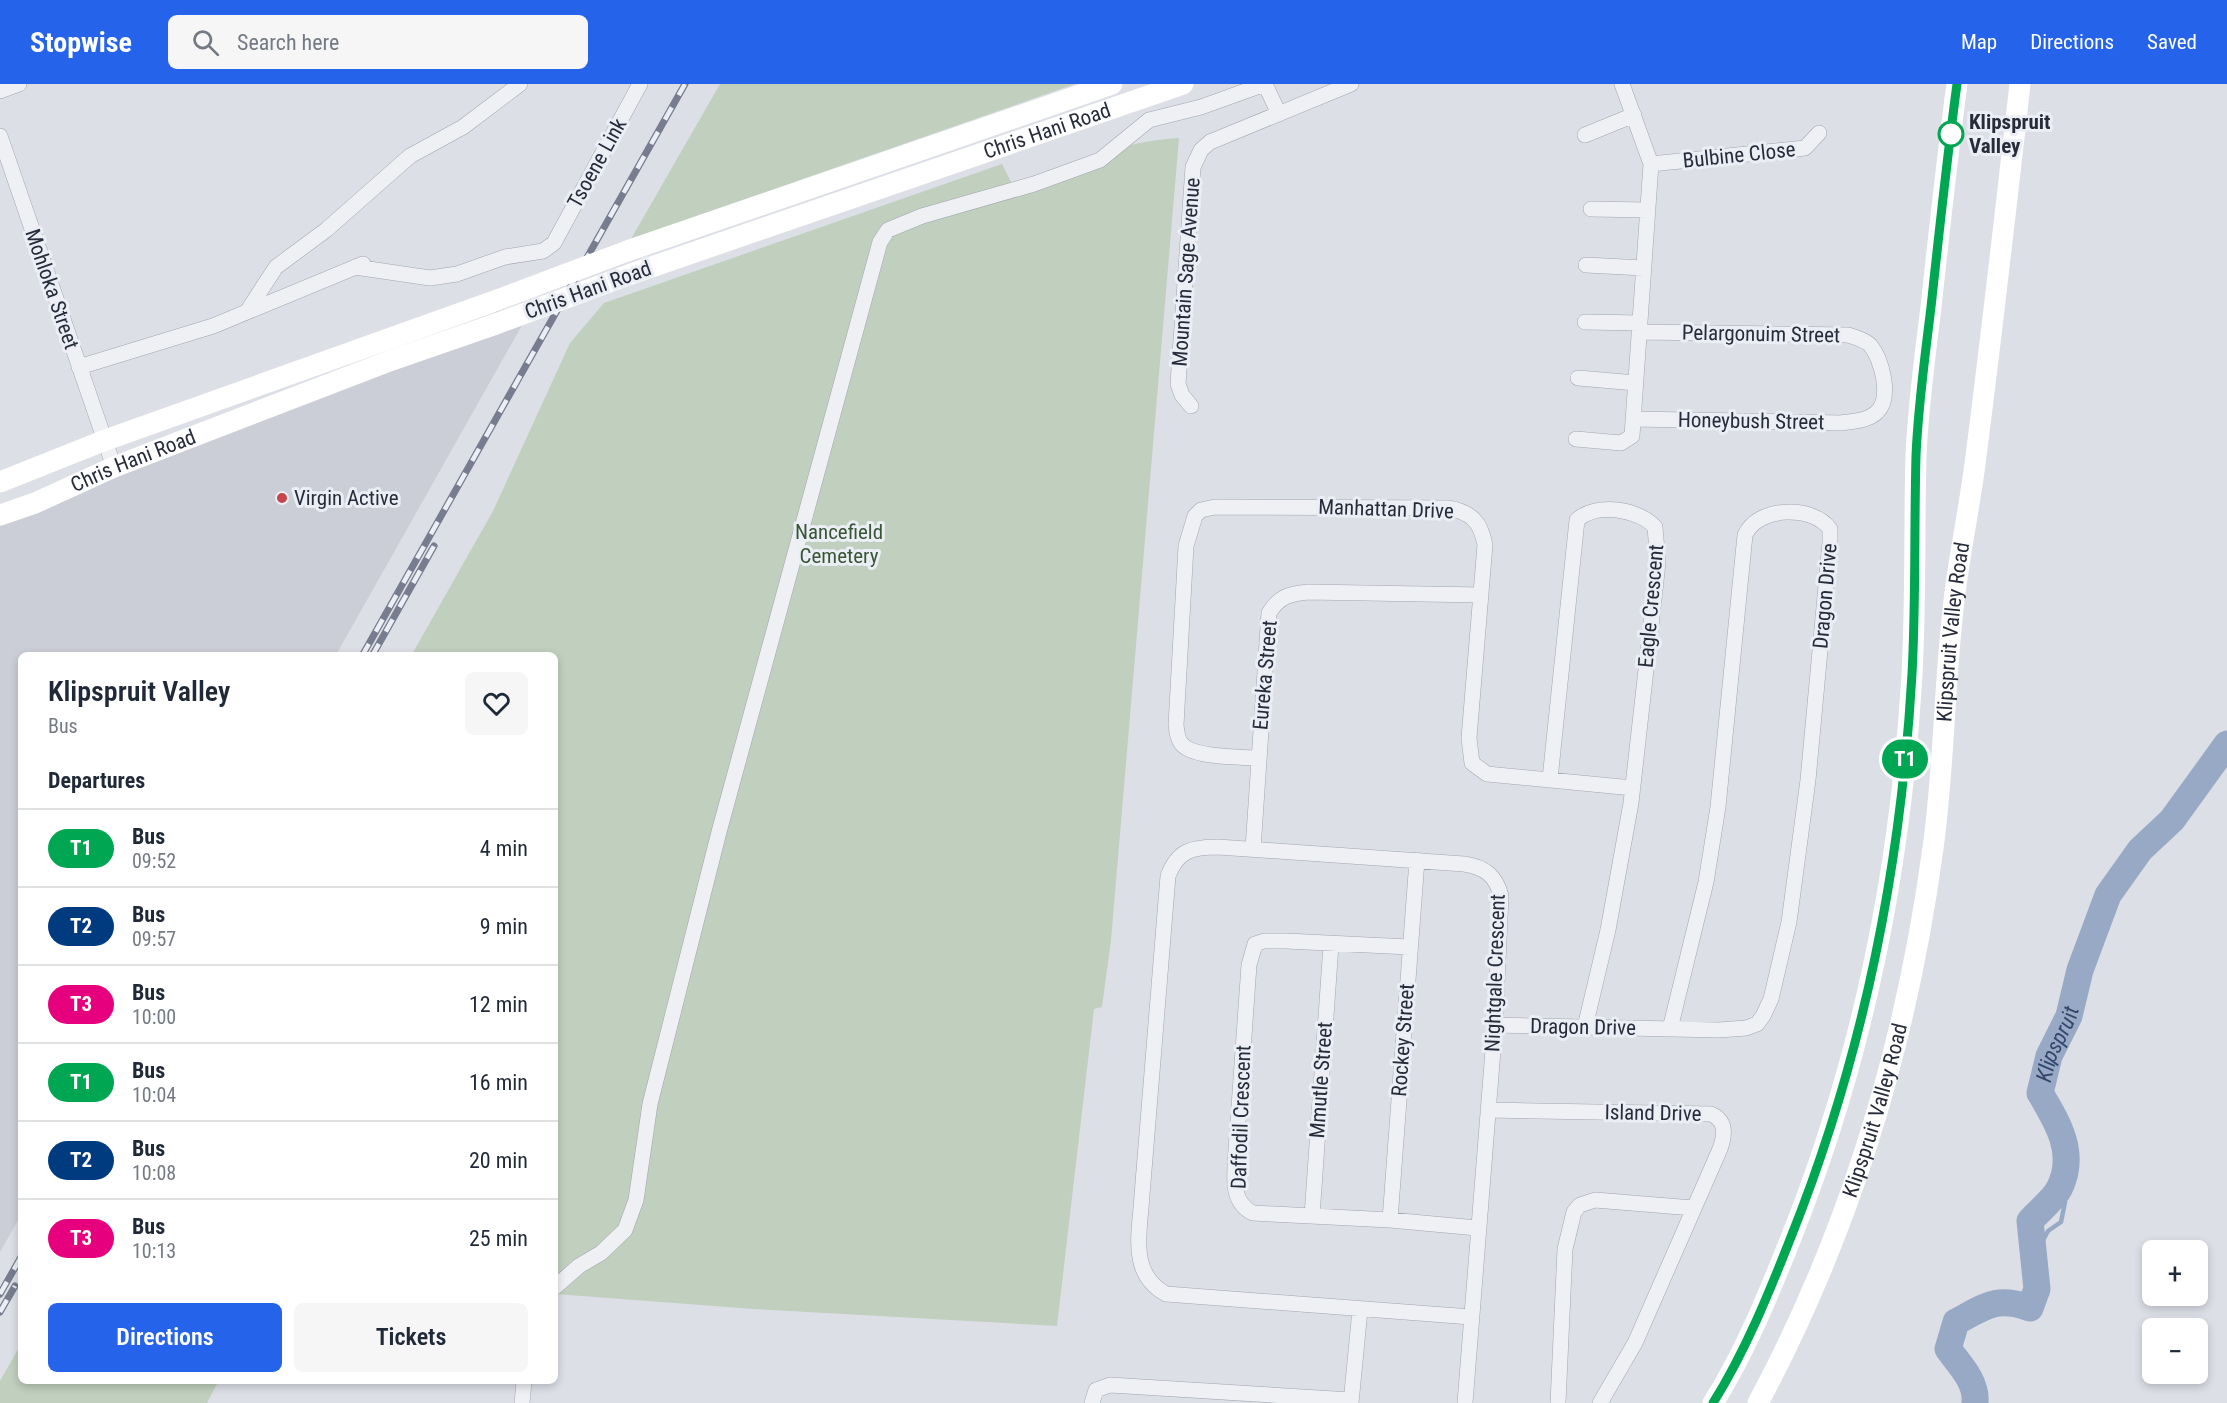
<!DOCTYPE html>
<html lang="en">
<head>
<meta charset="utf-8">
<style>
  body { margin:0; font-family:"Roboto Condensed",sans-serif; background:#f6f6f7; color:#1f2937; height:100vh; display:flex; flex-direction:column; font-size:22px; white-space:nowrap }
  * { box-sizing:border-box; margin:0 }
  p { font-size:20px; color:#747a83 }
  .icon { flex:none; width:33px; height:33px; fill:none; stroke:currentColor; stroke-width:2; stroke-linecap:round; stroke-linejoin:round }
  .map { position:relative; flex:1; overflow:hidden }
  .sheet { position:absolute; left:18px; top:568px; width:540px; height:732px; display:flex; flex-direction:column; background:#fff; border-radius:9px; box-shadow:0 3px 9px #0003 }
  .sheet>* { flex:none }
  .badge { padding:0 12px; border-radius:20px; font-size:21px; line-height:39px }
  .tools { position:absolute; left:2142px; top:1156px; display:grid; gap:12px }
  .tools a { display:grid; place-items:center; width:66px; height:66px; border-radius:9px; background:#fff; box-shadow:0 3px 9px #0003; font-size:30px }
  .map>.badge { position:absolute; translate:-50% -50%; box-shadow:0 0 0 3px #fff }
  h2 { padding:0 30px; font-size:22px; line-height:54px }
  .round { display:grid; place-items:center; flex:none; width:63px; height:63px; border-radius:9px; background:#f6f6f7 }
  .head { display:flex; align-items:center; justify-content:space-between; height:102px; padding:0 30px }
  h1 { font-size:28px; font-weight:600; line-height:45px }
  .action { display:flex; gap:12px; margin-top:auto; padding:12px 30px }
  .action a { flex:1; height:69px; border-radius:9px; background:#2563eb; color:#fff; font-size:24px; font-weight:600; line-height:69px; text-align:center }
  .action a+a { background:#f6f6f7; color:#1f2937 }
  ul { padding:0; list-style:none }
  li { display:flex; align-items:center; gap:18px; height:78px; padding:0 30px; border-top:2px solid #e0e1e3 }
  li div { flex:1 }
  li b { display:block; font-size:22px }
  li em { font-style:normal }
  li .badge { min-width:66px; font-weight:700; text-align:center }
  header { display:flex; align-items:center; gap:36px; box-sizing:border-box; height:84px; padding:0 30px; background:#2563eb; color:#fff }
  header strong { font-size:28px }
  nav { display:flex; gap:33px; margin-inline-start:auto; font-size:21px }
  .search { width:420px; height:54px; background:#f6f6f7; display:flex; align-items:center; gap:15px; box-sizing:border-box; padding:0 21px; border-radius:9px; color:#747a83; font-size:22px }
  .map>svg:first-child { display:block }
</style>
</head>
<body>
<header>
<strong>Stopwise</strong>
<div class="search"><svg class="icon" aria-label="search" viewBox="0 0 24 24"><circle cx="10" cy="10" r="6"/><path d="M15 15l6 6"/></svg>Search here</div>
<nav><a>Map</a><a>Directions</a><a>Saved</a></nav>
</header>
<div class="map">
<svg width="2227" height="1319" viewBox="0 0 2227 1319">
  <rect width="100%" height="100%" fill="#dcdfe6"/>
  <path fill="#cbced7" d="M525,236L336,571L21,572V1131L0,1168V433Z"/>
  <path fill="#c0cfbe" d="M720,0H1075L631,155Z
    M1179,54L1111,856L1102,923L1094,925L1057,1242L754,1225L555,1210V572H411L493,427L570,259L604,219L1002,80L1012,100C1066,81 1122,57 1179,54Z
    M21,1260V1298H218L207,1319H0V1297Z"/>
  <g fill="none" stroke-linecap="round" stroke-linejoin="round">
    <path stroke="#98a9c5" stroke-width="4.5" d="M2033,1175L2048,1147L2061,1138L2065,1118L2060,1100"/>
    <path stroke="#98a9c5" stroke-width="27" id="s1" d="M1975,1319C1977,1298 1960,1281 1948,1265L1956,1238C1986,1222 1996,1212 2030,1224L2037,1205L2030,1137C2039,1127 2053,1116 2059,1105C2077,1070 2058,1039 2040,1009L2049,972L2069,932L2080,886L2108,811L2140,766L2172,736L2227,660"/>
    <g stroke="#a2a6af" stroke-width="16">
      <path id="minor" d="M1265,0L1279,30
        M0,7L19,0
        M1585,51L1634,31
        M0,52L114,383
        M1651,80L1805,64L1819,49
        M1591,125L1648,126
        M1586,181L1644,184
        M355,183L430,194L457,190L505,173L543,167L554,159L640,0
        M248,226L276,183L326,146L410,72L463,43L520,0
        M1585,238L1640,239
        M79,283L213,242L363,180
        M1578,294L1636,299
        M1191,322L1182,311L1178,300L1193,83L1201,66L1210,58L1351,0
        M1634,335L1841,339C1853,337 1868,337 1877,328C1892,314 1882,275 1870,261C1865,256 1855,253 1848,251L1640,248
        M1576,355L1621,359L1632,352L1651,80L1622,0
        M1258,674C1240,673 1191,674 1181,659C1177,654 1177,648 1176,641L1186,462L1195,432L1201,426L1215,423L1448,424C1471,428 1481,438 1485,461L1469,654L1472,679L1487,690L1633,704
        M1550,695L1577,436C1596,418 1639,425 1655,443L1658,479L1631,719L1608,846L1585,943
        M1253,765L1269,529C1279,512 1290,510 1308,508L1481,511
        M1409,863L1286,857H1264L1255,860L1249,881L1236,1066C1235,1089 1229,1118 1253,1129L1390,1136L1477,1144
        M1495,941L1719,946L1746,944L1757,940L1763,932L1771,915L1789,838L1808,696L1830,459V445C1813,421 1758,422 1745,451L1718,723L1706,798L1670,945
        M1488,1026L1711,1030C1727,1037 1725,1051 1720,1065L1635,1259L1600,1319
        M1312,1132L1331,861
        M1390,1136L1417,776
        M555,1203L579,1182L601,1169L625,1146L636,1116L650,1020L719,748L880,158L888,146L922,132L1034,100L1100,76L1149,36L1201,23L1265,0
        M522,1319L524,1298
        M1092,1319L1096,1306L1110,1301L1351,1316
        M1351,1319L1360,1226
        M1465,1319L1495,941L1501,812C1496,792 1485,783 1464,780L1218,763C1192,763 1178,766 1168,792L1142,1111C1140,1148 1128,1189 1166,1210L1471,1233
        M1558,1319L1565,1165L1574,1128L1580,1121L1595,1116L1693,1124"/>
    </g>
    <use href="#minor" stroke="#eff0f4" stroke-width="15"/>
    <g stroke="#fff" stroke-width="21">
      <path d="M630,166L1112,0"/>
      <path id="s2" d="M631,190L1183,0"/>
      <path d="M0,398L103,357L489,219"/>
      <path id="s3" d="M0,431L35,419L114,383L392,276L496,240"/>
      <path d="M1713,1319C1744,1270 1767,1214 1789,1159C1862,978 1901,785 1912,590C1916,517 1914,445 1916,372C1918,322 1925,273 1931,223C1939,149 1947,74 1957,0"/>
      <path id="s4" d="M1758,1319C1850,1147 1907,957 1933,764C1944,685 1944,605 1953,526C1958,475 1970,423 1976,372C1992,248 2006,124 2020,0"/>
    </g>
    <g stroke="#777d8e" stroke-width="7">
      <path id="rail" d="M362,572L685,0
        M372,572L434,462
        M0,1210L21,1173
        M0,1228L15,1202"/>
    </g>
    <use href="#rail" stroke="#ebeef4" stroke-width="4.5" stroke-dasharray="14" stroke-linecap="butt"/>
    <path stroke="#fff" stroke-width="21" d="M489,219L630,166
      M496,240L631,190"/>
  </g>
  <g fill="none" stroke-linecap="round" stroke-linejoin="round">
    <g stroke="#fff" stroke-width="14">
      <path id="line" d="M1713,1319C1745,1268 1769,1209 1791,1153C1863,973 1901,783 1912,590C1916,517 1914,445 1916,372C1918,322 1925,273 1931,223C1939,149 1947,74 1957,0"/>
    </g>
    <use href="#line" stroke="#00a651" stroke-width="9"/>
  </g>
  <circle fill="#fff" stroke="#00a651" stroke-width="3" cx="1951" cy="50" r="12"/>
  <circle fill="#c7454b" stroke="#ebeef4" stroke-width="2" cx="282" cy="414" r="6"/>
  <g text-anchor="middle" stroke-width="6" stroke-linejoin="round" paint-order="stroke">
    <g font-size="21" font-weight="bold" fill="#272c3b" stroke="#ebeef4" text-anchor="start">
      <text x="1969" y="45">Klipspruit<tspan x="1969" dy="24">Valley</tspan></text>
    </g>
    <g font-size="21" fill="#272c3b" stroke="#ebeef4">
      <text dy="7" stroke="none"><textPath href="#s2" startOffset="440">Chris Hani Road</textPath></text>
      <text transform="translate(1739 71) rotate(-6)" y="7">Bulbine Close</text>
      <text transform="translate(597 79) rotate(-61)" y="7">Tsoene Link</text>
      <text transform="translate(1186 188) rotate(-86)" y="7">Mountain Sage Avenue</text>
      <text transform="translate(52 205) rotate(71)" y="7">Mohloka Street</text>
      <text transform="translate(588 206) rotate(-20)" y="7">Chris Hani Road</text>
      <text transform="translate(1761 250) rotate(1)" y="7">Pelargonuim Street</text>
      <text transform="translate(1751 337) rotate(1)" y="7">Honeybush Street</text>
      <text dy="7" stroke="none"><textPath href="#s3" startOffset="144">Chris Hani Road</textPath></text>
      <text transform="translate(1386 425) rotate(2)" y="7">Manhattan Drive</text>
      <text transform="translate(1825 512) rotate(-85)" y="7">Dragon Drive</text>
      <text transform="translate(1651 522) rotate(-85)" y="7">Eagle Crescent</text>
      <text dy="7" stroke="none"><textPath href="#s4" startOffset="802">Klipspruit Valley Road</textPath></text>
      <text transform="translate(1265 591) rotate(-85)" y="7">Eureka Street</text>
      <text transform="translate(1495 889) rotate(-88)" y="7">Nightgale Crescent</text>
      <text transform="translate(1583 943) rotate(1)" y="7">Dragon Drive</text>
      <text transform="translate(1403 956) rotate(-86)" y="7">Rockey Street</text>
      <text transform="translate(1321 996) rotate(-86)" y="7">Mmutle Street</text>
      <text dy="7" stroke="none"><textPath href="#s4" startOffset="316">Klipspruit Valley Road</textPath></text>
      <text transform="translate(1653 1029) rotate(1)" y="7">Island Drive</text>
      <text transform="translate(1241 1033) rotate(-88)" y="7">Daffodil Crescent</text>
    </g>
    <g font-size="21" fill="#272c3b" stroke="#ebeef4" text-anchor="start">
      <text x="294" y="421">Virgin Active</text>
    </g>
    <g font-size="21" fill="#385635" stroke="#ebeef4">
      <text x="839" y="455">Nancefield<tspan x="839" dy="24">Cemetery</tspan></text>
    </g>
    <g font-size="22" font-style="italic" fill="#33476d" stroke="#ebeef4">
      <text dy="8" stroke="none"><textPath href="#s1" startOffset="456">Klipspruit</textPath></text>
    </g>
  </g>
</svg>
<div class="tools">
<a>+</a>
<a>−</a>
</div>
<b class="badge" style="left:1905px;top:675px;background:#00a651;color:#fff">T1</b>
<section class="sheet">
<div class="head"><div><h1>Klipspruit Valley</h1><p>Bus</p></div><a class="round"><svg class="icon" aria-label="heart" viewBox="0 0 24 24"><path d="M12 20l-8-8c-3-5 5-10 8-4 3-6 11-1 8 4z"/></svg></a></div>
<h2>Departures</h2>
<ul>
<li><span class="badge" style="background:#00a651;color:#fff">T1</span><div><b>Bus</b><p>09:52</p></div><em>4 min</em></li>
<li><span class="badge" style="background:#003b80;color:#fff">T2</span><div><b>Bus</b><p>09:57</p></div><em>9 min</em></li>
<li><span class="badge" style="background:#e6007e;color:#fff">T3</span><div><b>Bus</b><p>10:00</p></div><em>12 min</em></li>
<li><span class="badge" style="background:#00a651;color:#fff">T1</span><div><b>Bus</b><p>10:04</p></div><em>16 min</em></li>
<li><span class="badge" style="background:#003b80;color:#fff">T2</span><div><b>Bus</b><p>10:08</p></div><em>20 min</em></li>
<li><span class="badge" style="background:#e6007e;color:#fff">T3</span><div><b>Bus</b><p>10:13</p></div><em>25 min</em></li>
</ul>
<div class="action"><a>Directions</a><a>Tickets</a></div>
</section>
</div>
</body>
</html>
